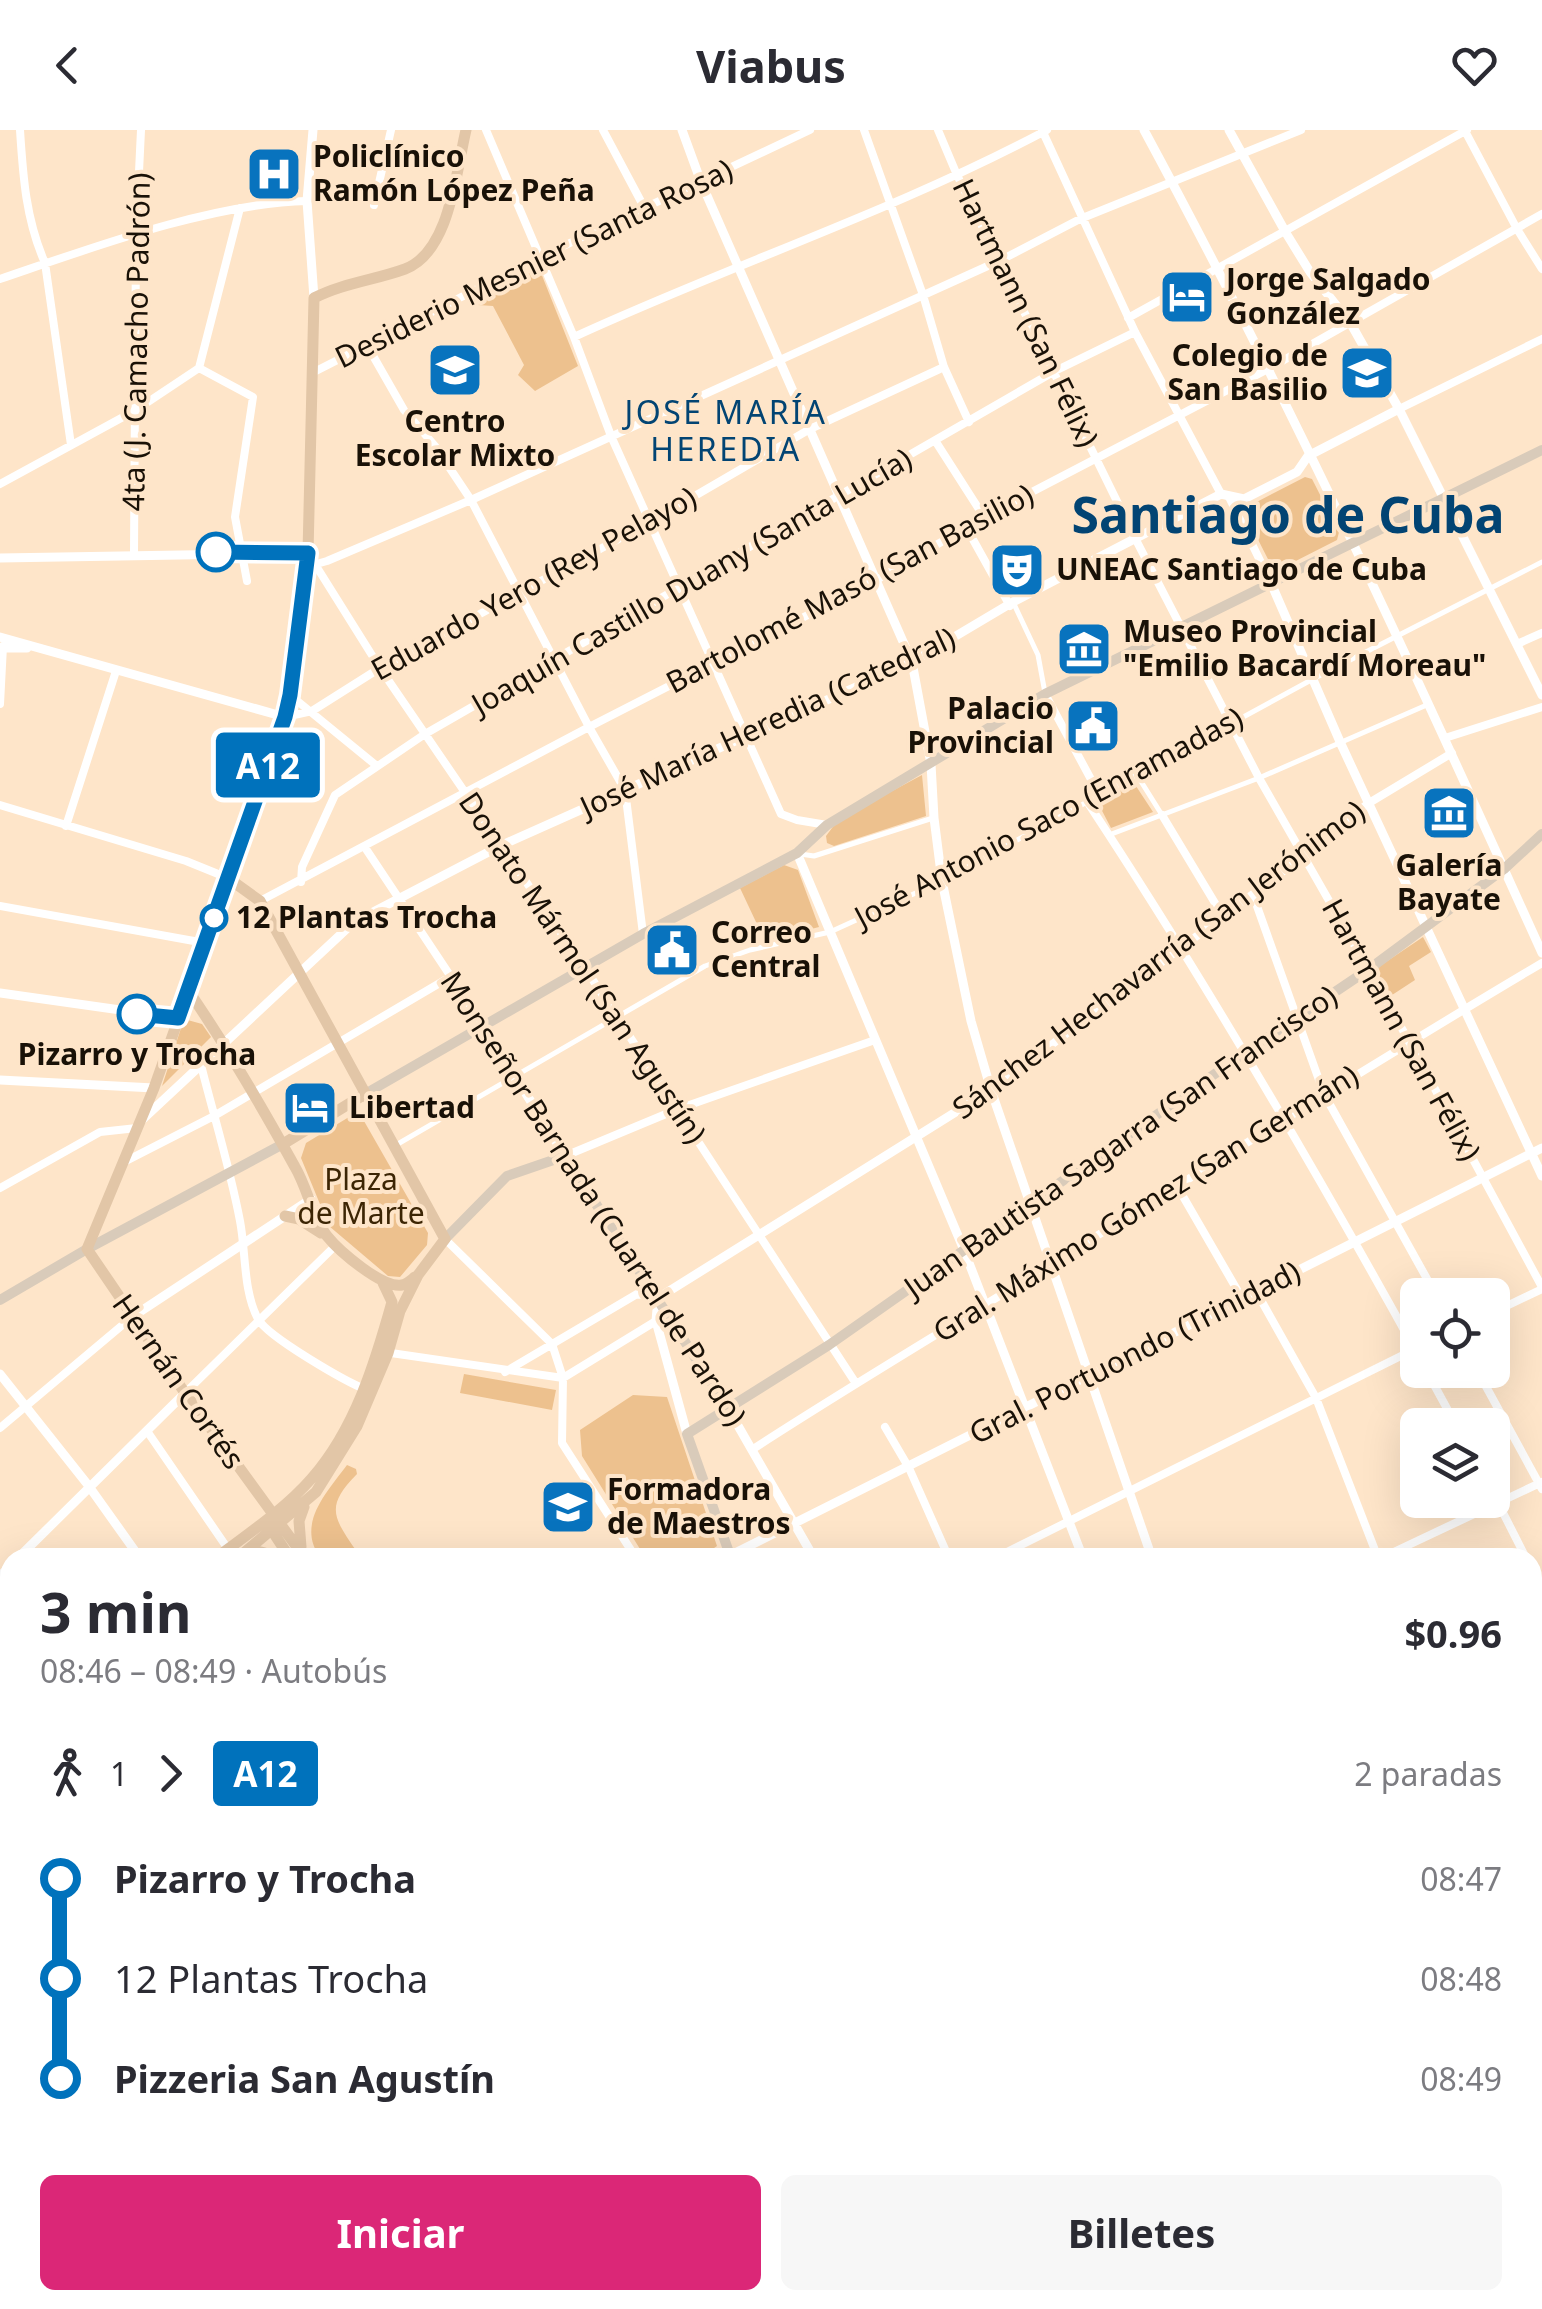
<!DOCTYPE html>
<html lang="es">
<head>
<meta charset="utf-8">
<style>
  body { margin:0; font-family:"Noto Sans",sans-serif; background:#f7f7f7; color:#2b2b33; height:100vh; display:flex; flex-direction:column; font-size:38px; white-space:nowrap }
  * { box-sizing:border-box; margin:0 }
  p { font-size:32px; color:#7c7c81 }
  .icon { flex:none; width:55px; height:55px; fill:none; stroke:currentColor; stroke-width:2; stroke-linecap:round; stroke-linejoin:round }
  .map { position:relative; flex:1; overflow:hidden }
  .details { position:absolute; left:0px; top:1418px; width:1542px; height:762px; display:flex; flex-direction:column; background:#fff; border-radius:30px 30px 0 0; box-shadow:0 10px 40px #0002 }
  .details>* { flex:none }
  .badge { padding:0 20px; border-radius:8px; font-size:35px; line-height:65px }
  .buttons { position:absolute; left:1400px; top:1148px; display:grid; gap:20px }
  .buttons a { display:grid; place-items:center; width:110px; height:110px; border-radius:15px; background:#fff; box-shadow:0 10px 40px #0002; font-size:50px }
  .map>.badge { position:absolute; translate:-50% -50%; box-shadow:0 0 0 5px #fff }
  .legs { display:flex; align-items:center; gap:15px; height:110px; padding:0 40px; font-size:32px }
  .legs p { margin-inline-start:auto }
  .summary { display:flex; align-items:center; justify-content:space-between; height:170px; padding:0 40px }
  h1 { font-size:55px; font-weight:700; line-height:75px }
  .cta { display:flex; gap:20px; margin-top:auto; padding:20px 40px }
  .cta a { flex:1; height:115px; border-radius:15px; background:#db2777; color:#fff; font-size:40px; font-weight:700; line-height:115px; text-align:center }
  .cta a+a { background:#f7f7f7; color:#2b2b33 }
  ul { padding:0 40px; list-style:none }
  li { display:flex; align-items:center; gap:35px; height:100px; font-size:38px }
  li i { display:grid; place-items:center; width:15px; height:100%; margin:0 12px; background:currentColor }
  li i::after { content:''; width:25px; height:25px; margin:-12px; border:8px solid; border-radius:50%; background:#fff }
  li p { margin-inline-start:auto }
  li:first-child i { background:linear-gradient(#0000 50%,currentColor 0) }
  li:last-child i { background:linear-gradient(currentColor 50%,#0000 0) }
  header { display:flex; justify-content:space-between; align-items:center; height:130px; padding:0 40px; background:#fff; font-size:45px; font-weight:700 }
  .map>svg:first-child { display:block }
</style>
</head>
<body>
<header><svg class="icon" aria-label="back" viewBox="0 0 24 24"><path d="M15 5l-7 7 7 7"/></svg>Viabus<svg class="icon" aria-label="heart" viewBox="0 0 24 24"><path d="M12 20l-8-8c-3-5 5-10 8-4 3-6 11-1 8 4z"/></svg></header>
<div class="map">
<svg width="1542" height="2179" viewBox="0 0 1542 2179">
  <rect width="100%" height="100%" fill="#fee5c9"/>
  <path fill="#edc18e" d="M539,138L578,236L535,261L518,245L524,235L493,176L478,175V168Z
    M1305,347L1312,349L1339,402L1337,410L1280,439L1272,437L1245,384L1247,377Z
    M922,645L926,686L834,716L827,713L826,706L838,690Z
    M1134,653L1153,682L1111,698L1098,673Z
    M784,735L798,740L819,797L765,811L740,758Z
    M1423,807L1431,822L1409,836L1415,850L1389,867L1374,840Z
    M184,889L202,894L211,907L162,956Z
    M354,984H360L428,1103L427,1115L400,1147L388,1146L329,1096L301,1028L306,1013Z
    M464,1244L556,1260L552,1280L460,1263Z
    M633,1265L667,1267L717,1416L701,1427H645L582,1326L580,1300Z
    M347,1335L356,1339L357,1344C324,1377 334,1388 357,1422L349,1427H320C296,1394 327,1362 347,1335Z"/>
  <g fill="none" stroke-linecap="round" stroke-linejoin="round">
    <path stroke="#fff" stroke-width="5" d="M1013,472L1038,525L1045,563
      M1137,645L1162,685
      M1109,705L1259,648L1429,574
      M800,724L814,726L933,688
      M396,1015L705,836L750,820L830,802L942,751L1313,549L1542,432"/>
    <path stroke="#fff" stroke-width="8" d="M20,0C23,47 26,90 45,133L71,315
      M486,0L574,207L611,306L781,684L797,690L827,695
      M603,0L645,79
      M864,0L923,165L944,237L969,292
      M938,0L957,45L1135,408L1259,648L1409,911L1542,1157
      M1042,0L1135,202L1221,364
      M1465,1L1517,99L1542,139
      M374,75L391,0
      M240,78L199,238L253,267L235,387L247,451
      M0,149C91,118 212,73 307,71
      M1128,188L1467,0
      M574,207C730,135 895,81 1047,0
      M368,217L404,280L435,316L471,370L589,597L625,660L643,804
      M312,243L540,127L810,0
      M1399,279L1542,209
      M936,312L984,387
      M0,354L136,280L199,238
      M1229,367L1271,453
      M966,397L1010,476
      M308,423L380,538L585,838L855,1252
      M134,424L136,105L141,0
      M306,437L327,431L471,370L1001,130L1080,89L1301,0
      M1517,514L1542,503
      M1045,564L1100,666
      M290,565L377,636
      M0,574L3,516
      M285,587L312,581L380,538L650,392L810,299L944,237
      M1445,608L1542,577
      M1088,673C1206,852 1314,1037 1418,1225
      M0,675L186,731L228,748
      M1162,685L1224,788
      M66,696L116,541
      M364,716L483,895
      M301,752L302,737L335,665L425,604L1055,241L1135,202
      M1253,765L1324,964L1436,1165
      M260,771L589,597L878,449L984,387L1268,239L1542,84
      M0,776L205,813
      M201,935C214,987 230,1038 240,1091C246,1122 243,1161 258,1189C268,1207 346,1252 367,1260
      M991,960L1293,734L1300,723L1369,673L1452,623
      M565,1026L678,979L875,910
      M124,1032L214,986L450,847
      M1177,1056L1243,1170
      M0,1058L100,1002L137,998
      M445,1109L552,1214L563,1248L562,1313L636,1428
      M1257,1163L1316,1268L1378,1428
      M1492,1183L1542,1159
      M384,1222L563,1248L656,1191L676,1196
      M1426,1240L1456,1295
      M1477,1240L1542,1359
      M505,1242L637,1164L658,1168
      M185,1263L336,1115
      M885,1297L909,1338L949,1428
      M0,1298L132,1187
      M147,1301L228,1419
      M753,1319C853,1254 955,1194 1056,1131C1218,1031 1378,930 1542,833
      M1492,1361L1526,1428
      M995,1428L1417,1218
      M1381,1428L1542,1352
      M1532,1441L1542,1461
      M1532,1598L1542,1593
      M1532,1741L1542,1737
      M0,1763L10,1773
      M1532,1848L1539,1867
      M0,2000L10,1965
      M0,2101L10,2104
      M1532,2116L1542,2140
      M246,2170L276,2179
      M835,2170L836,2179
      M963,2170L964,2179
      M1076,2170V2179
      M32,2179L35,2170
      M116,2179L119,2170
      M200,2179L202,2170
      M454,2179L456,2170
      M538,2179L540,2170
      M621,2179L624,2170
      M708,2179L711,2170
      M1527,2179L1542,2174"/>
    <path stroke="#fff" stroke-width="9" d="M313,0L307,71L314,168
      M682,0L701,52L912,532L931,634L934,688L942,751L971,891L991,960L1152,1428
      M1144,0C1289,268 1417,546 1542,823
      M1229,0L1286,103L1310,142L1351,194L1399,279L1542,565
      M0,428L308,423
      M1271,453L1341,614L1542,1046
      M0,507L285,587
      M0,518H27
      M797,723L964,1120L1083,1428
      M0,863L177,888
      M483,895L565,1026
      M0,950L154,958
      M143,989L354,792L502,715L912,532L1013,472L1221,364L1244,369L1297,342L1308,326L1399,279
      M132,1187L311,1069
      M0,1244L88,1355L140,1428
      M729,1280L814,1428
      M687,1304L656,1191L658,1168L991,960
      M731,1425L1542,1018
      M18,1428L185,1263
      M0,1446L10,1436"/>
    <path stroke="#d9cbba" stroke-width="10" d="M365,964L643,804L797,723L827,695L1045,564L1542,320
      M445,1109L507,1046L565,1026L729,1280
      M0,1170L87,1119L283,1014
      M731,1428L687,1304L829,1215L1246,922L1369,839L1504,739L1542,704
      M0,1932L10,1935
      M286,2179L288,2170
      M1221,2179L1228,2170"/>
    <path stroke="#e2c6a7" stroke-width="11" d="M228,748L260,771L445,1109L418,1145L400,1181L388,1223L357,1296L316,1362L238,1428
      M188,860C227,917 262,977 295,1037C308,1059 312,1087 327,1106C339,1121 383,1159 402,1155C407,1154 411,1150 415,1147
      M283,1014L365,964
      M285,1086L299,1089L321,1103
      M269,1396L290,1428
      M301,1417L299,1391L304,1377
      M245,1425L261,1422L282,1428
      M216,1428C248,1404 286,1378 312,1348C355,1299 375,1233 392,1172L383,1153
      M305,1428L185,1263L87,1119L154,958L285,587L308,423L314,168C343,153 375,150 405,139C450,122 456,42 466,0
      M0,1625L10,1614
      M0,1643L10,1633
      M1532,1868L1542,1866
      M1532,1891L1542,1889
      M746,2170L748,2179
      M759,2170L762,2179"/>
  </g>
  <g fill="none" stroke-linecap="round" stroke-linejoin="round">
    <g stroke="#fff" stroke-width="22">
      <path id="line-1" d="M137,884L178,888L285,587L290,565L308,423L216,422"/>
    </g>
    <use href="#line-1" stroke="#0072bc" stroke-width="15"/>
  </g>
  <defs>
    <g id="hospital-square" transform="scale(2.875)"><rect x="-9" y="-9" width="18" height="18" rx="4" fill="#0873be" stroke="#fee5c9"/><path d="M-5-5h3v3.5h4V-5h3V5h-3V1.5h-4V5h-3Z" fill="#fff"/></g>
    <g id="hotel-square" transform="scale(2.875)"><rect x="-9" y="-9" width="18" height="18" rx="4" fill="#0873be" stroke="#fee5c9"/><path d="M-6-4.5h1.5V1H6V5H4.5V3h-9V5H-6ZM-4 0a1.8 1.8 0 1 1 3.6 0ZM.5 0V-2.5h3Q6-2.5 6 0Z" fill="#fff"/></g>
    <g id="school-square" transform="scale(2.875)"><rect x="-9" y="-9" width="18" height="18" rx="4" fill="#0873be" stroke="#fee5c9"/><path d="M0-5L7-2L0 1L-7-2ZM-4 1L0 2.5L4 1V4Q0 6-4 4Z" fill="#fff"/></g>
    <g id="university-square" transform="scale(2.875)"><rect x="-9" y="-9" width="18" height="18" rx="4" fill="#0873be" stroke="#fee5c9"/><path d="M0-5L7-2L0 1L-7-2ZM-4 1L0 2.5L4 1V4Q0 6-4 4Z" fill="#fff"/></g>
    <g id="theatre-square" transform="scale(2.875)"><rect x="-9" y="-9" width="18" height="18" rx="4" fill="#0873be" stroke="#fee5c9"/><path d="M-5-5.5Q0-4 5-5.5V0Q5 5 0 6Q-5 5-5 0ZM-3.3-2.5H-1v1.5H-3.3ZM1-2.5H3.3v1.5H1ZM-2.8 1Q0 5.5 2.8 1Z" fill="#fff"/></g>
    <g id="museum-square" transform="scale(2.875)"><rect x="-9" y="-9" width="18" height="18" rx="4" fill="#0873be" stroke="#fee5c9"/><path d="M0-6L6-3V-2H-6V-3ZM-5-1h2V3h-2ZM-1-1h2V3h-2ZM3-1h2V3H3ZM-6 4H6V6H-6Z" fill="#fff"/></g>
    <g id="civic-square" transform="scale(2.875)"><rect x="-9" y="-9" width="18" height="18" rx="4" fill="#0873be" stroke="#fee5c9"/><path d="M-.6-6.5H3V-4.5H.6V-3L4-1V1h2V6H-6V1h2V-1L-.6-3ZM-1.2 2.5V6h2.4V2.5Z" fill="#fff"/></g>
  </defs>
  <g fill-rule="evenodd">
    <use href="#hospital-square" x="274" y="44"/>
    <use href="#hotel-square" x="1187" y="167"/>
    <use href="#school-square" x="455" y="240"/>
    <use href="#university-square" x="1367" y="243"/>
    <use href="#theatre-square" x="1017" y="440"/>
    <use href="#museum-square" x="1084" y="519"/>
    <use href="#civic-square" x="1093" y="596"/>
    <use href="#museum-square" x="1449" y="683"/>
    <use href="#civic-square" x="672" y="820"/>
    <use href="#hotel-square" x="310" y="978"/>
    <use href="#university-square" x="568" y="1377"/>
  </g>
  <g fill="#fff" stroke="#0072bc" stroke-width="5">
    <circle cx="216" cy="422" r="18"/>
    <circle cx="214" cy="788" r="12"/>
    <circle cx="137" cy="884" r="18"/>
  </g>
  <g text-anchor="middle" stroke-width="8" stroke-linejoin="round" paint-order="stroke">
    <g font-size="30" font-weight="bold" fill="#191107" stroke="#fee5c9" text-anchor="start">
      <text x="313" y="37">Policlínico<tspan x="313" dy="34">Ramón López Peña</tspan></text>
      <text x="1226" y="160">Jorge Salgado<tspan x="1226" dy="34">González</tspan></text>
      <text x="1328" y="236" text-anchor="end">Colegio de<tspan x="1328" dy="34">San Basilio</tspan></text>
      <text x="455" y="302" text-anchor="middle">Centro<tspan x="455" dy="34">Escolar Mixto</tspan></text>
      <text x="1056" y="450">UNEAC Santiago de Cuba</text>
      <text x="1123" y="512">Museo Provincial<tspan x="1123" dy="34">"Emilio Bacardí Moreau"</tspan></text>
      <text x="1054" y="589" text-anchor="end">Palacio<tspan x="1054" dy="34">Provincial</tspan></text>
      <text x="1449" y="746" text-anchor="middle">Galería<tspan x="1449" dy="34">Bayate</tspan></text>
      <text x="711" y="813">Correo<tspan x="711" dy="34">Central</tspan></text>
      <text x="349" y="988">Libertad</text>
      <text x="607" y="1370">Formadora<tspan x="607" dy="34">de Maestros</tspan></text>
    </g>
    <g font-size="30" fill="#191107" stroke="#fee5c9">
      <text transform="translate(534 134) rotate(-26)" y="10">Desiderio Mesnier (Santa Rosa)</text>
      <text transform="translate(1025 183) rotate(64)" y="10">Hartmann (San Félix)</text>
      <text transform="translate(137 212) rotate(-89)" y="10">4ta (J. Camacho Padrón)</text>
      <text transform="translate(692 452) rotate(-30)" y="10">Joaquín Castillo Duany (Santa Lucía)</text>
      <text transform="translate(534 454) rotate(-29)" y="10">Eduardo Yero (Rey Pelayo)</text>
      <text transform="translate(850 459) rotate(-28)" y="10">Bartolomé Masó (San Basilio)</text>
      <text transform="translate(768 593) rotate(-25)" y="10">José María Heredia (Catedral)</text>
      <text transform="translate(1049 688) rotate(-28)" y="10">José Antonio Saco (Enramadas)</text>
      <text transform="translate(1159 830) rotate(-37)" y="10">Sánchez Hechavarría (San Jerónimo)</text>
      <text transform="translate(582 838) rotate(56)" y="10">Donato Mármol (San Agustín)</text>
      <text transform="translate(1401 900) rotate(61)" y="10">Hartmann (San Félix)</text>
      <text transform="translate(1121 1012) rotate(-35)" y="10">Juan Bautista Sagarra (San Francisco)</text>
      <text transform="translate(593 1069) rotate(57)" y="10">Monseñor Barnada (Cuartel de Pardo)</text>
      <text transform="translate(1146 1074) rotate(-32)" y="10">Gral. Máximo Gómez (San Germán)</text>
      <text transform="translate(1135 1223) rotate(-27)" y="10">Gral. Portuondo (Trinidad)</text>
      <text transform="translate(178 1252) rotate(55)" y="10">Hernán Cortés</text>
    </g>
    <g font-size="30" font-weight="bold" fill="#191107" stroke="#fee5c9" text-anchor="start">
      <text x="236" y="798">12 Plantas Trocha</text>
      <text x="137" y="935" text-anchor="middle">Pizarro y Trocha</text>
    </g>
    <g font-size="30" fill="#3c2504" stroke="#fee5c9">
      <text x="361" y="1060">Plaza<tspan x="361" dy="34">de Marte</tspan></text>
    </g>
    <g font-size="32" letter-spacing="2.5" fill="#024473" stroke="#fee5c9">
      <text x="726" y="294">JOSÉ MARÍA<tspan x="726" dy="37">HEREDIA</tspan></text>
    </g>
    <g font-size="50" font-weight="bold" fill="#024473" stroke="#fee5c9">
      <text x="1288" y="403">Santiago de Cuba</text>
    </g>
  </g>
</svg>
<div class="buttons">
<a><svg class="icon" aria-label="locate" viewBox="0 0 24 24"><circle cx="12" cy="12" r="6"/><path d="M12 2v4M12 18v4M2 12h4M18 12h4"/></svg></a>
<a><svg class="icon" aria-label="layers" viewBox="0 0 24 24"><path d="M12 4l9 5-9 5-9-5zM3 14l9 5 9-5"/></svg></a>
</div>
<b class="badge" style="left:268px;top:635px;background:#0072bc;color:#fff">A12</b>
<section class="details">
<div class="summary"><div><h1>3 min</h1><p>08:46 – 08:49 · Autobús</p></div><b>$0.96</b></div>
<div class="legs"><svg class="icon" aria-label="walk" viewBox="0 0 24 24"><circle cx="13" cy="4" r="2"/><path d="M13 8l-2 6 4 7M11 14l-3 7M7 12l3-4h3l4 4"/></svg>1<svg class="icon" aria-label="forward" viewBox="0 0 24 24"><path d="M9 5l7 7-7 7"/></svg><b class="badge" style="background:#0072bc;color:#fff">A12</b><p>2 paradas</p></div>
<ul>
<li><i style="color:#0072bc"></i><b>Pizarro y Trocha</b><p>08:47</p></li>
<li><i style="color:#0072bc"></i><span>12 Plantas Trocha</span><p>08:48</p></li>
<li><i style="color:#0072bc"></i><b>Pizzeria San Agustín</b><p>08:49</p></li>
</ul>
<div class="cta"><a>Iniciar</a><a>Billetes</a></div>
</section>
</div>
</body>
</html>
